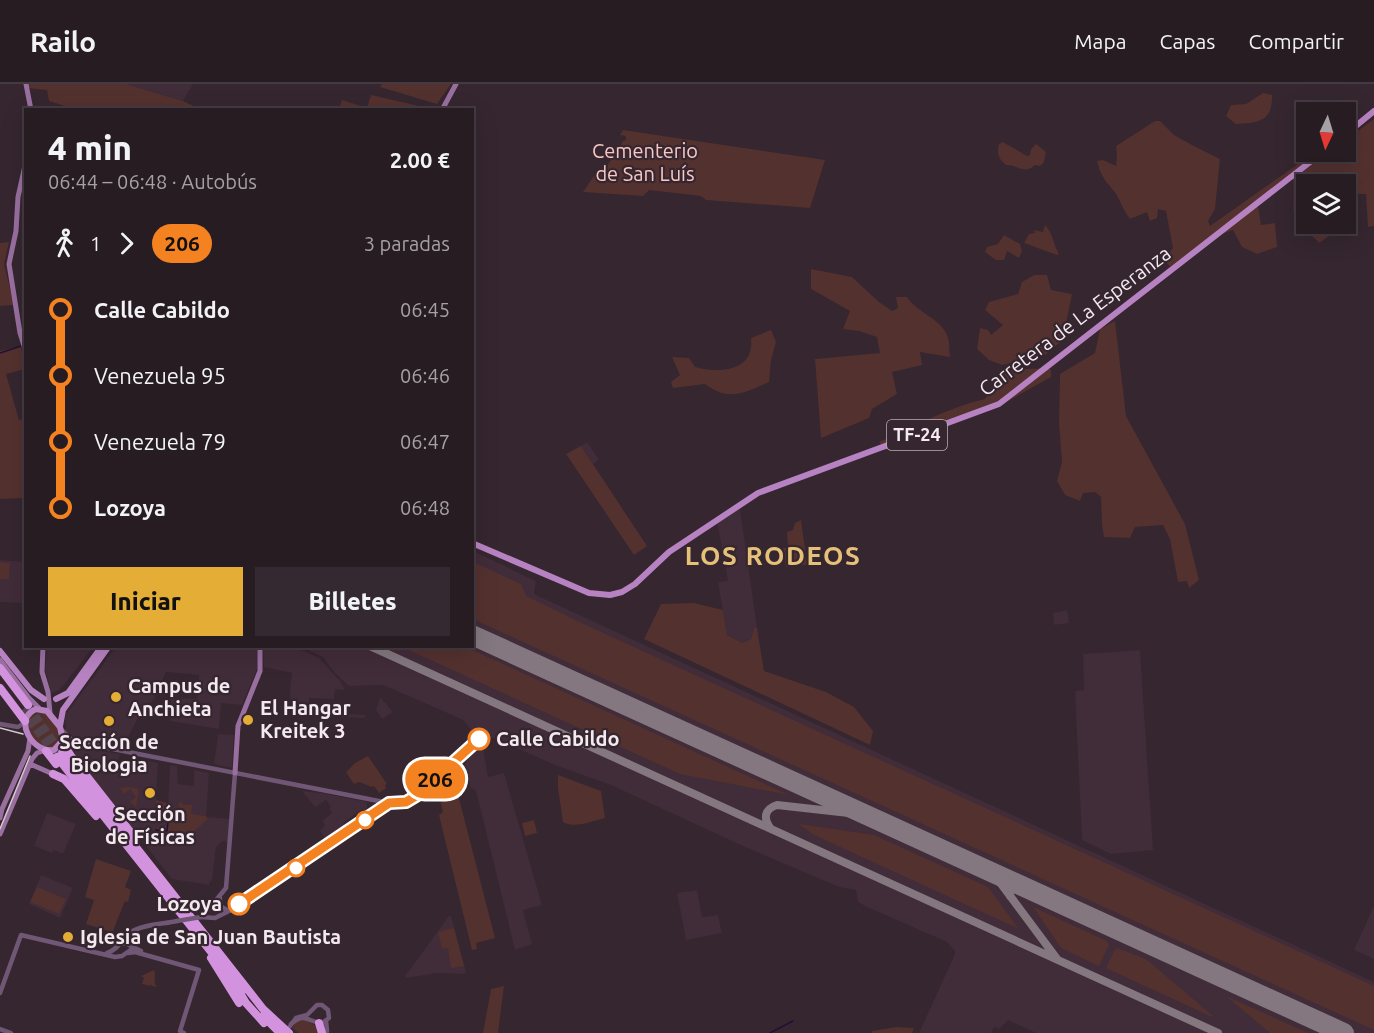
<!DOCTYPE html>
<html lang="es">
<head>
<meta charset="utf-8">
<style>
  body { margin:0; font-family:Ubuntu,sans-serif; background:#342930; color:#f1f3f6; height:100vh; display:flex; flex-direction:column; font-size:22px; white-space:nowrap }
  * { box-sizing:border-box; margin:0 }
  p { font-size:20px; color:#a5a1a6 }
  .icon { flex:none; width:33px; height:33px; fill:none; stroke:currentColor; stroke-width:2; stroke-linecap:round; stroke-linejoin:round }
  .map { position:relative; flex:1; overflow:hidden }
  .sheet { position:absolute; left:24px; top:24px; width:450px; height:540px; display:flex; flex-direction:column; background:#281c23; border-radius:0px; box-shadow:0 6px 24px #0002,0 0 0 2px #443a41 }
  .sheet>* { flex:none }
  .badge { padding:0 12px; border-radius:20px; font-size:21px; line-height:39px }
  .needle { width:39px; rotate:184deg }
  .controls { position:absolute; left:1296px; top:18px; display:grid; gap:12px }
  .controls a { display:grid; place-items:center; width:60px; height:60px; border-radius:0px; background:#281c23; box-shadow:0 6px 24px #0002,0 0 0 2px #443a41; font-size:30px }
  .map>.badge { position:absolute; translate:-50% -50%; box-shadow:0 0 0 3px #fff }
  .legs { display:flex; align-items:center; gap:9px; height:66px; padding:0 24px; font-size:20px }
  .legs p { margin-inline-start:auto }
  .head { display:flex; align-items:center; justify-content:space-between; height:102px; padding:0 24px }
  h1 { font-size:33px; font-weight:800; line-height:45px }
  .action { display:flex; gap:12px; margin-top:auto; padding:12px 24px }
  .action a { flex:1; height:69px; border-radius:0px; background:#e4ad35; color:#111; font-size:24px; font-weight:800; line-height:69px; text-align:center }
  .action a+a { background:#342930; color:#f1f3f6 }
  ul { padding:0 24px; list-style:none }
  li { display:flex; align-items:center; gap:21px; height:66px; font-size:22px }
  li i { display:grid; place-items:center; width:9px; height:100%; margin:0 8px; background:currentColor }
  li i::after { content:''; width:15px; height:15px; margin:-8px; border:4px solid; border-radius:50%; background:#281c23 }
  li p { margin-inline-start:auto }
  li:first-child i { background:linear-gradient(#0000 50%,currentColor 0) }
  li:last-child i { background:linear-gradient(currentColor 50%,#0000 0) }
  header { display:flex; align-items:center; gap:36px; box-sizing:border-box; height:84px; padding:0 30px; background:#281c23; border-bottom:2px solid #443a41 }
  header strong { font-size:28px }
  nav { display:flex; gap:33px; margin-inline-start:auto; font-size:21px }
  .map>svg:first-child { display:block }
</style>
</head>
<body>
<header>
<strong>Railo</strong>
<nav><a>Mapa</a><a>Capas</a><a>Compartir</a></nav>
</header>
<div class="map">
<svg width="1374" height="949" viewBox="0 0 1374 949">
  <rect width="100%" height="100%" fill="#35262f"/>
  <path fill="#412c39" d="M126,0H193L183,17Z
    M587,358L599,376L593,380L581,362Z
    M740,425L757,544H754L751,555L742,559L727,551L718,498L728,497L717,437Z
    M473,467L536,497L534,510L1374,898V949H1036L1008,936L999,945L994,943L991,949H919L955,870V867L947,858L867,823L858,818L856,806L839,803L745,763L611,701L555,681L480,648L472,647L463,636L434,623L383,601L349,602L335,589L323,573L301,563L472,562Z
    M0,476L25,478V519L0,518Z
    M1067,526L1069,539L1054,541L1053,529Z
    M47,563V562L93,563L63,602L58,607L51,609L45,585Z
    M116,563H257V585L242,621L221,619L219,645L170,637L171,614L197,615L199,591L166,588L154,615L138,634L122,665L80,656L72,652L66,646L65,636L66,630Z
    M263,563H295L319,574L340,597L345,606L335,605L334,615L309,614V623L327,624L328,629L366,631L364,634L291,631L290,606L292,589L264,583Z
    M1140,566L1153,766L1111,770L1082,756L1075,607L1084,606L1083,570Z
    M380,613L393,628L382,635L376,626Z
    M218,650L234,651L232,684L214,680Z
    M482,657L488,693L504,689L542,821L523,826L532,860L515,866L476,707L471,704L465,680L469,670L476,660Z
    M74,661L93,663L95,666L120,670L117,681L131,684L133,674L158,679L156,716L168,720L170,681L177,682L178,700L194,702V686L209,689L206,733L230,735L228,758L222,757L216,763L212,797H210L209,801L172,795L75,672Z
    M302,707L321,709L367,718V732L363,725L355,730L343,739L346,745L344,748L328,759L320,747L325,741L322,737L332,729L329,725L331,723L326,716L315,723Z
    M47,729L76,740L63,770L54,766L52,769L34,762Z
    M41,791L73,804L60,834L29,820Z
    M697,806L702,833L718,831L722,849L686,856L677,809Z
    M1374,822V875L1354,866Z
    M449,832H451L466,888L464,890L437,889L406,894L405,892Z"/>
  <path fill="#53312f" d="M28,0H126L183,17L200,25H74L49,17L47,6L29,4Z
    M382,0H451L437,20L380,3Z
    M1263,9L1272,11C1273,38 1258,39 1236,40L1226,32L1231,21L1246,20Z
    M371,11L432,25H339L342,16L367,24Z
    M1342,25L1351,30L1357,37L1352,47L1355,49L1374,35V142L1368,143L1366,110H1357L1346,131V100H1306V140H1340L1335,143L1329,152L1319,159C1311,148 1304,152 1297,142C1291,133 1295,106 1293,94L1258,122L1261,141L1275,139L1277,163L1257,170L1242,163L1233,146L1207,155L1170,183L1164,175L1173,164L1166,127L1158,125L1157,134L1150,137L1147,128L1130,135C1124,127 1121,119 1116,110C1106,96 1102,96 1097,77L1103,76L1116,82L1117,72L1116,62L1155,37H1160L1174,51L1190,60L1220,75L1215,125L1208,137L1210,142L1315,68H1346V28H1339Z
    M623,46L825,76L810,124L706,116L701,112L649,106L643,112L583,108L596,89L608,90L607,82L623,57L626,56V52L620,51Z
    M1003,58L1027,72L1030,71L1031,65L1036,60L1046,68L1044,78L1040,82L1035,81C1024,91 1019,81 1006,81C999,76 996,68 999,60Z
    M1045,141C1053,149 1053,160 1059,170L1057,171L1024,159L1029,150L1035,149L1034,146L1043,148Z
    M1004,151L1020,160L1022,167L1019,174L1007,167L1004,176H996L985,168L987,163L998,160Z
    M9,158L4,180L14,221L0,222V159Z
    M811,185L852,193L879,218L892,227L898,224L896,213H907C917,229 943,235 948,254C950,260 949,267 950,273L920,268L922,281L892,288L897,310L872,325L869,334L821,354L815,275L880,269L877,253L859,247L843,245L850,227L811,205Z
    M1034,191H1047L1051,206L1072,210L1065,245V254L1045,271L1002,281L989,276L977,265L980,244L988,246L991,251L1003,241L985,226L989,218L1018,210L1022,198Z
    M1115,237L1126,332L1185,440L1199,496L1189,504L1187,497L1178,498L1170,455L1163,441L1135,443L1130,454L1104,453L1102,441L1101,413L1095,408L1083,409L1080,417L1065,411L1057,397L1062,378L1059,339L1060,290L1095,269L1100,245Z
    M771,246L776,258L771,276L769,298C744,309 729,318 705,300L673,304L671,298L680,291L672,273L689,274L695,283C720,290 755,287 751,254Z
    M21,262L25,285L6,290L19,336L25,335V414L0,415V267Z
    M1048,284L1051,286V293L1001,321L885,366L879,358C914,343 946,324 985,315C992,304 1000,298 1004,286Z
    M581,362L647,462L634,471L566,370Z
    M801,436L807,479L805,481L786,483L783,464H788L787,448L793,446L795,439Z
    M0,478L10,479L9,495H0Z
    M473,478L521,500L526,512L588,542L1374,902V946L473,535Z
    M694,519L723,526L727,551L742,559L751,555L754,544H757L764,587L826,608L854,623L873,647L870,661L644,555L661,520Z
    M402,563H466L789,711L680,690Z
    M33,628H45C57,639 67,650 53,664H44C33,655 21,642 33,628Z
    M368,672L387,700L385,701L386,704L379,709L374,702L372,703L359,698L354,700L346,688L355,679Z
    M558,691L601,707L605,734C592,737 575,745 563,738L558,704Z
    M454,695L495,854L476,859L477,865L472,866L439,731L443,728L440,716Z
    M128,703L139,705L136,723L130,718L136,713L130,705L124,710L120,704Z
    M156,716L167,719L168,729L174,731V735H177L178,731H180V728H178L179,719L181,718L183,721H192L191,730L206,732L208,735L191,750L156,747L158,742H168L169,735H161L160,738H155Z
    M534,736L537,749L525,752L522,739Z
    M799,740L874,751L988,803L1019,845L814,751Z
    M96,775L131,787L125,803L131,806L128,818L125,817L113,847L111,848L86,840L94,816L85,813Z
    M37,803L66,815L59,830L30,818Z
    M1033,823L1107,857L1109,861L1099,882L1061,864Z
    M454,844L464,882L451,884L448,864L442,865L438,848Z
    M1117,864L1146,875L1213,932L1212,933L1106,884L1114,867Z
    M154,886C157,892 152,897 157,903L152,902V899L151,902L142,900L144,894L141,892Z
    M504,902L498,949H483L491,905Z
    M1226,912L1308,949H1270Z
    M306,936L318,943V949H299L292,944L297,937Z
    M896,943L914,944L912,949H872V947Z"/>
  <g fill="none" stroke-linecap="round" stroke-linejoin="round">
    <path stroke="#211134" stroke-width="1.5" d="M0,269L21,262
      M156,746L167,747L168,737
      M770,949L793,937"/>
    <path stroke="#84777f" stroke-width="8" d="M370,562L1218,949
      M771,745C763,735 764,725 777,721L867,731
      M977,781L999,797L1057,875
      M1010,812V807L1012,802H1021"/>
    <path stroke="#84777f" stroke-width="20" d="M472,551L1344,949"/>
    <path stroke="#52434c" stroke-width="8" stroke-dasharray="8 4" stroke-linecap="butt" d="M28,622L61,668
      M22,626L57,673"/>
    <path stroke="#715776" stroke-width="4.5" d="M0,640L18,643L24,639
      M61,645L71,655L77,658L389,719L406,718L416,713L476,656L483,653
      M220,814V822L229,827
      M201,833L215,834L229,827L269,801L389,719
      M202,833L226,804L235,689
      M120,859L127,860L141,867
      M107,869C118,866 122,855 131,848C143,840 164,840 177,837
      M128,869L135,868L199,886L180,947L184,949
      M0,909L21,851L115,873L122,872L132,865L131,862
      M326,937L327,947
      M290,942L296,934L307,931L317,921H322L328,926L329,934L322,939C308,939 306,927 291,940
      M0,945L11,949"/>
    <path stroke="#996fa0" stroke-width="5" d="M26,0L31,26
      M442,26L456,0
      M26,77L18,113L16,147L9,180L20,249L26,268
      M43,562L42,588L48,608L50,629
      M0,576L29,614L39,624
      M30,680L53,690
      M235,689L238,642L260,587V562
      M0,734L2,725L28,667L30,654
      M0,750L32,675L37,669L43,667"/>
    <path stroke="#b782c1" stroke-width="6" d="M1346,50L1374,27
      M472,459L589,509L610,511L622,508L635,500L669,468L758,409L999,320L1323,68
      M0,567L31,606L44,615
      M56,615L68,609L102,562
      M36,625L47,627L60,643L63,656L54,666C33,670 12,635 36,625Z
      M60,642L63,626L109,562"/>
    <path stroke="#d392de" stroke-width="8" d="M0,584L28,621
      M0,604L25,637
      M62,658L71,672L132,750
      M46,667L56,680
      M62,669L263,925L289,949
      M57,673L242,907
      M53,690L64,695L96,732
      M211,874L239,919
      M237,904L246,919L264,939
      M263,932L280,949
      M319,939L322,949"/>
    <path stroke="#d4c8cf" stroke-width="1.5" d="M0,644L23,650
      M0,745L30,672"/>
    <path stroke="#715776" stroke-width="4.5" d="M177,837L201,833"/>
  </g>
  <g fill="none" stroke-linecap="round" stroke-linejoin="round">
    <g stroke="#fff" stroke-width="14">
      <path id="line-1" d="M239,820L389,719L406,718L416,712L479,655"/>
    </g>
    <use href="#line-1" stroke="#f58220" stroke-width="9"/>
  </g>
  <g fill="#e4ad35" stroke="#35262f" stroke-width="2">
    <circle cx="116" cy="613" r="6"/>
    <circle cx="248" cy="636" r="6"/>
    <circle cx="109" cy="637" r="6"/>
    <circle cx="150" cy="709" r="6"/>
    <circle cx="68" cy="853" r="6"/>
  </g>
  <g fill="#fff" stroke="#f58220" stroke-width="3">
    <circle cx="479" cy="655" r="10"/>
    <circle cx="365" cy="736" r="8"/>
    <circle cx="296" cy="784" r="8"/>
    <circle cx="239" cy="820" r="10"/>
  </g>
  <g text-anchor="middle" stroke-width="4.5" stroke-linejoin="round" paint-order="stroke">
    <rect fill="#35262f" stroke="#bbaeb5" stroke-width="1.5" x="887" y="336" width="60" height="30" rx="4.5"/>
    <g font-size="18" font-weight="bold" fill="#f4e9ef">
      <text x="917" y="357">TF-24</text>
    </g>
    <g font-size="20" fill="#f9c7c4" stroke="#35262f">
      <text x="645" y="74">Cementerio<tspan x="645" dy="23">de San Luís</tspan></text>
    </g>
    <g font-size="20" fill="#f4e9ef" stroke="#35262f">
      <text transform="translate(1075 237) rotate(-37)" y="7">Carretera de La Esperanza</text>
    </g>
    <g font-size="20" font-weight="bold" fill="#f4e9ef" stroke="#35262f" text-anchor="start">
      <text x="128" y="609">Campus de<tspan x="128" dy="23">Anchieta</tspan></text>
      <text x="260" y="631">El Hangar<tspan x="260" dy="23">Kreitek 3</tspan></text>
      <text x="109" y="665" text-anchor="middle">Sección de<tspan x="109" dy="23">Biologia</tspan></text>
      <text x="150" y="737" text-anchor="middle">Sección<tspan x="150" dy="23">de Físicas</tspan></text>
      <text x="80" y="860">Iglesia de San Juan Bautista</text>
    </g>
    <g font-size="20" font-weight="bold" fill="#f4e9ef" stroke="#35262f" text-anchor="start">
      <text x="496" y="662">Calle Cabildo</text>
      <text x="222" y="827" text-anchor="end">Lozoya</text>
    </g>
    <g font-size="26" font-weight="bold" letter-spacing="1.5" fill="#e6c079" stroke="#35262f">
      <text x="773" y="481">LOS RODEOS</text>
    </g>
  </g>
</svg>
<div class="controls">
<a><svg class="needle" viewBox="-14 -14 28 28"><path d="M0-13l5 13h-10z" fill="#e53935"/><path d="M0 13l5-13h-10z" fill="#a5a1a6"/></svg></a>
<a><svg class="icon" aria-label="layers" viewBox="0 0 24 24"><path d="M12 4l9 5-9 5-9-5zM3 14l9 5 9-5"/></svg></a>
</div>
<b class="badge" style="left:435px;top:695px;background:#f58220;color:#111">206</b>
<section class="sheet">
<div class="head"><div><h1>4 min</h1><p>06:44 – 06:48 · Autobús</p></div><b>2.00 €</b></div>
<div class="legs"><svg class="icon" aria-label="walk" viewBox="0 0 24 24"><circle cx="13" cy="4" r="2"/><path d="M13 8l-2 6 4 7M11 14l-3 7M7 12l3-4h3l4 4"/></svg>1<svg class="icon" aria-label="forward" viewBox="0 0 24 24"><path d="M9 5l7 7-7 7"/></svg><b class="badge" style="background:#f58220;color:#111">206</b><p>3 paradas</p></div>
<ul>
<li><i style="color:#f58220"></i><b>Calle Cabildo</b><p>06:45</p></li>
<li><i style="color:#f58220"></i><span>Venezuela 95</span><p>06:46</p></li>
<li><i style="color:#f58220"></i><span>Venezuela 79</span><p>06:47</p></li>
<li><i style="color:#f58220"></i><b>Lozoya</b><p>06:48</p></li>
</ul>
<div class="action"><a>Iniciar</a><a>Billetes</a></div>
</section>
</div>
</body>
</html>
